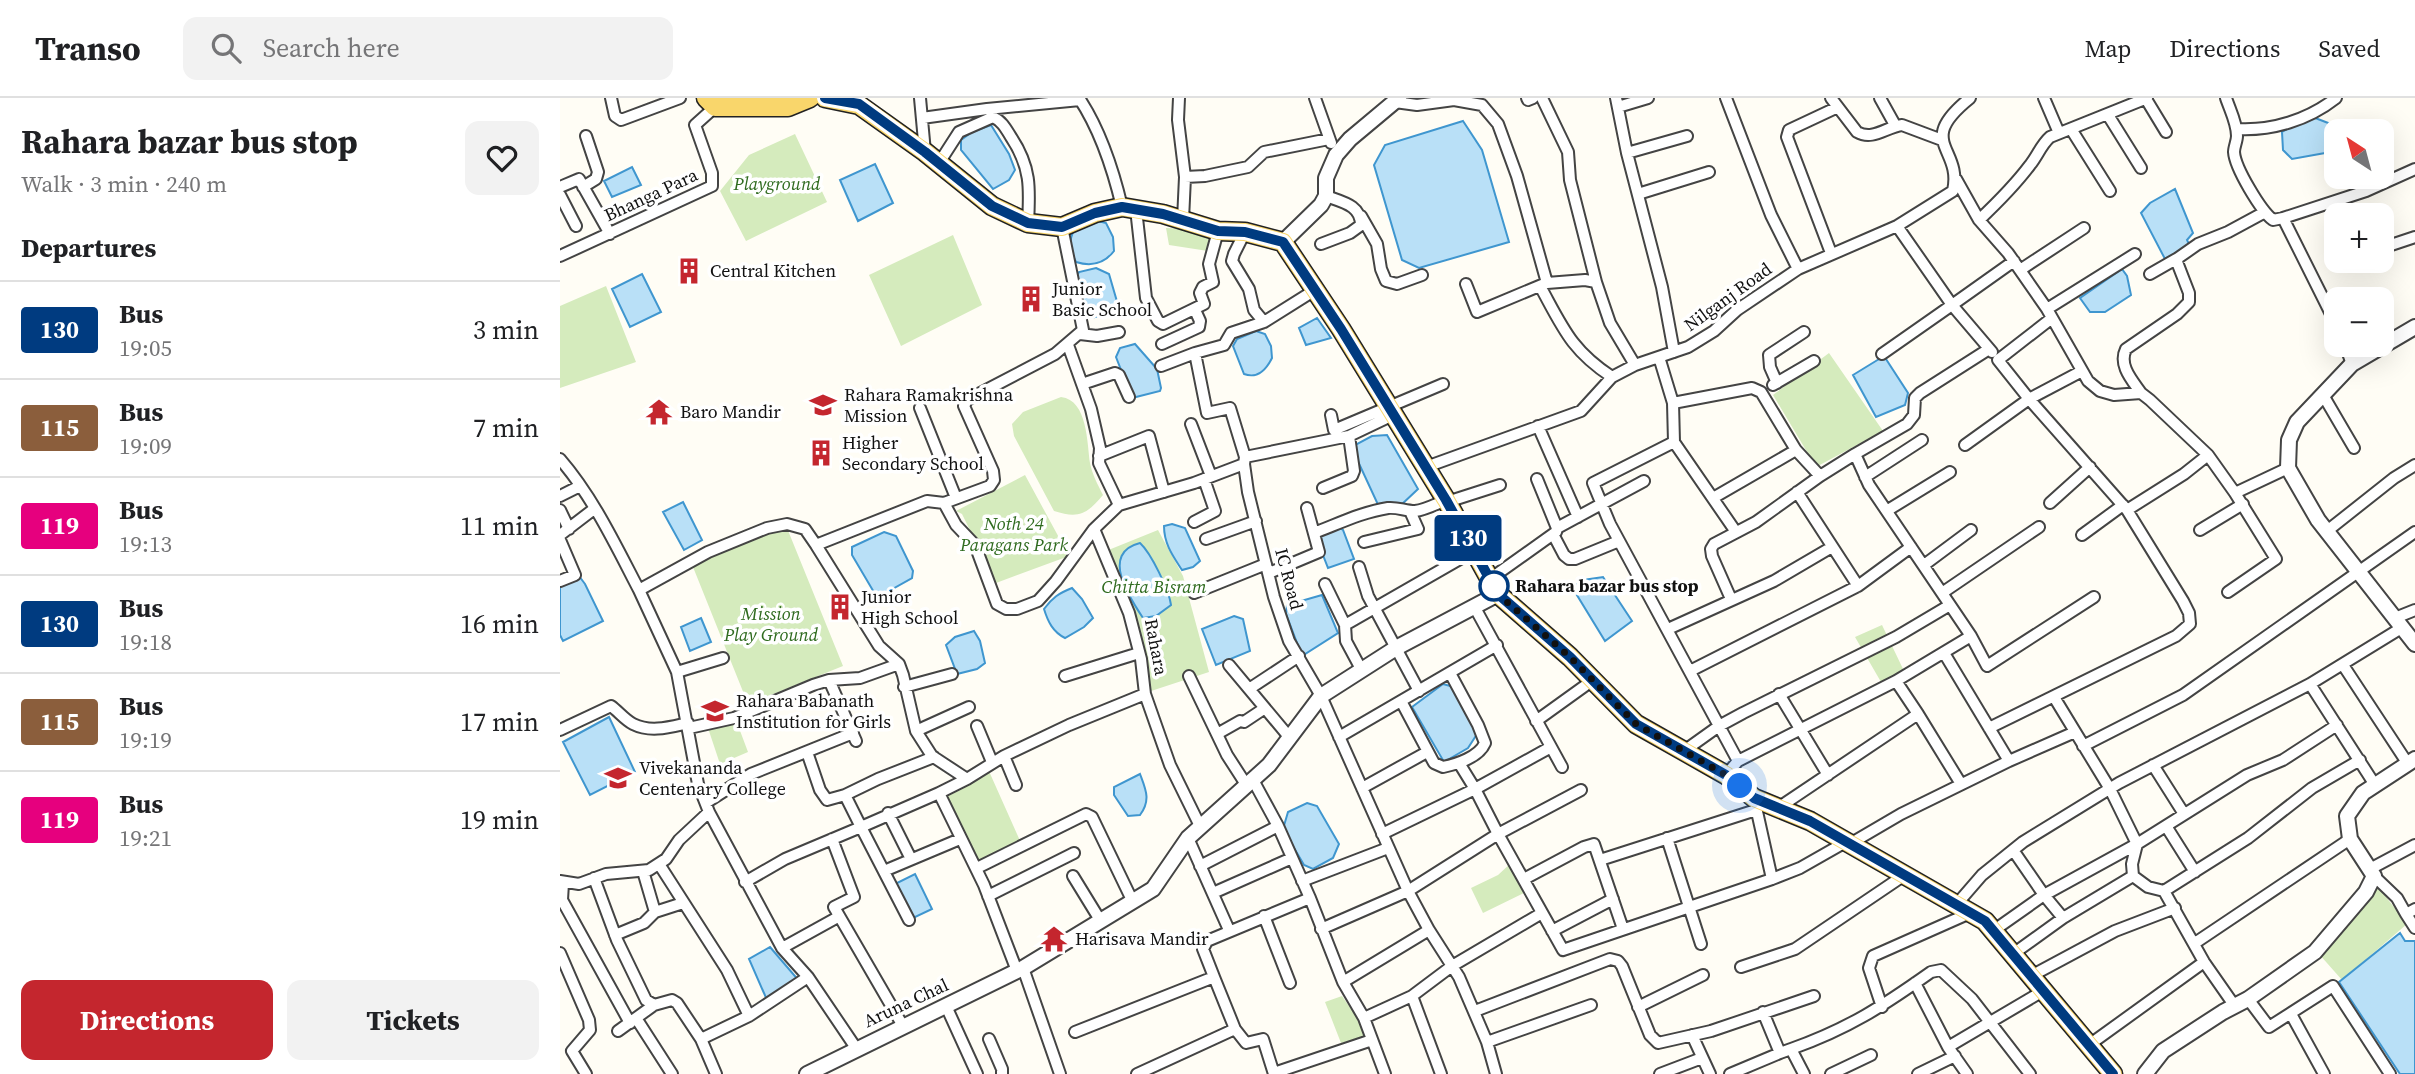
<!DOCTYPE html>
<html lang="en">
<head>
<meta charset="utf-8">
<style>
  body { margin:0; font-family:"Source Serif 4",serif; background:#f2f2f2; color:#202124; height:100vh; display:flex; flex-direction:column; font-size:26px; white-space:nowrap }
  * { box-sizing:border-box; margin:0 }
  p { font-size:23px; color:#757577 }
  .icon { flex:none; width:38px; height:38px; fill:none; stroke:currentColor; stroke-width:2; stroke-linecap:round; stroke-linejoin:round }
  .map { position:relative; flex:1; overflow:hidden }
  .panel { display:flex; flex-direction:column; background:#fff; width:560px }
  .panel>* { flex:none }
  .badge { padding:0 14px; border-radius:5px; font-size:24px; line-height:46px }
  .needle { width:46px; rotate:324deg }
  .fabs { position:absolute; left:1764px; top:21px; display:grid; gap:14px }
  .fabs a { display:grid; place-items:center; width:70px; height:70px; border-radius:14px; background:#fff; box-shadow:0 7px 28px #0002; font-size:35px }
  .you { position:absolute; width:35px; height:35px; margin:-18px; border:5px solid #fff; border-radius:50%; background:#1a73e8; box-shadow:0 0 0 10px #1a73e833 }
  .map>.badge { position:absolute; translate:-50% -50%; box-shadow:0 0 0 4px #fff }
  h2 { padding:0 21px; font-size:26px; line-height:63px }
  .round { display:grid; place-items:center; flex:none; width:74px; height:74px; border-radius:14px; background:#f2f2f2 }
  .overview { display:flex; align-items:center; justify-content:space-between; height:119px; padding:0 21px }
  h1 { font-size:33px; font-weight:700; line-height:52px }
  .primary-button { display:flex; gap:14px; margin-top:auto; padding:14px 21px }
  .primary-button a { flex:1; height:80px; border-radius:14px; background:#c4262e; color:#fff; font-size:28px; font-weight:700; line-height:80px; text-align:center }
  .primary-button a+a { background:#f2f2f2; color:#202124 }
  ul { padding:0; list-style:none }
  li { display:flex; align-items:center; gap:21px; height:98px; padding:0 21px; border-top:2px solid #e0e0e0 }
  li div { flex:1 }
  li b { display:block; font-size:26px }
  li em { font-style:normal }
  li .badge { min-width:77px; font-weight:700; text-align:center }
  header { display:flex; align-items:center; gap:42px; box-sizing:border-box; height:98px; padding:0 35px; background:#fff; border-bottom:2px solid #e0e0e0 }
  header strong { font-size:33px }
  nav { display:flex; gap:38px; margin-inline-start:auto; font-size:24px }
  .search { width:490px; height:63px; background:#f2f2f2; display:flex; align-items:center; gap:18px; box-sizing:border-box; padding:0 24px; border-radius:14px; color:#757577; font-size:26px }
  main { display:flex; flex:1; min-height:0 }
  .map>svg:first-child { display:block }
</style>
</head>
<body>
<header>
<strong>Transo</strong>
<div class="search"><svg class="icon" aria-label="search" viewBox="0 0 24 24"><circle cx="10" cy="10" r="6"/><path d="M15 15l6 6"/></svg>Search here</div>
<nav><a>Map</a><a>Directions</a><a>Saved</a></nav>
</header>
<main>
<section class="panel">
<div class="overview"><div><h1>Rahara bazar bus stop</h1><p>Walk · 3 min · 240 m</p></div><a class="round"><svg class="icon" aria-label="heart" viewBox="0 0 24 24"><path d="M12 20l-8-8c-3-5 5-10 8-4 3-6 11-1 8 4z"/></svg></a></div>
<h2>Departures</h2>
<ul>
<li><span class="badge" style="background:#003b80;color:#fff">130</span><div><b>Bus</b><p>19:05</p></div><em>3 min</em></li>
<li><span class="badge" style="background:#8b5e3c;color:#fff">115</span><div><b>Bus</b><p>19:09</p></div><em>7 min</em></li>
<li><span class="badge" style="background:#e6007e;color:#fff">119</span><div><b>Bus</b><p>19:13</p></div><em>11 min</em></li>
<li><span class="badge" style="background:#003b80;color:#fff">130</span><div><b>Bus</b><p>19:18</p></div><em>16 min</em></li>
<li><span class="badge" style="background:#8b5e3c;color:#fff">115</span><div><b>Bus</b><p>19:19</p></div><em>17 min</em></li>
<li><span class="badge" style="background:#e6007e;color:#fff">119</span><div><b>Bus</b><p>19:21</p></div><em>19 min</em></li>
</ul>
<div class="primary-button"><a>Directions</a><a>Tickets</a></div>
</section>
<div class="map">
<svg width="1855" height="976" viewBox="0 0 1855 976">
  <rect width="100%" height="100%" fill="#fffdf5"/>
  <path fill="#d5ebbd" d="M235,36L267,104L186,143L160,93L189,57Z
    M606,130L636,131L652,135L648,153L609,147Z
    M393,137L422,207L341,248L309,177Z
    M46,188L76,264L0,290V208Z
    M1269,255L1323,333L1256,369L1213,297Z
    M501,299C528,302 527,346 530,365C532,376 538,387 543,397C527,416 519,421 494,413L454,338L452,326L463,314Z
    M465,377L509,458L436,485L402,416L396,413Z
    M227,430L283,568L188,606L133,469C160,451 194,433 227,430Z
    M598,432L623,478L649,574L588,594L546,453Z
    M1322,527L1344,573L1321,584L1295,539Z
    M176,622L188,654L160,666L148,630Z
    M428,671L461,745L418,766L403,739L387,697Z
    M951,765L966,794L923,815L911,790L938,777Z
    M1816,786L1847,826L1782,882L1759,856Z
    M782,898L810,938L781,945L765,904Z"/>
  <path fill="#b9e0f7" stroke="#3f96cf" stroke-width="2" d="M1750,18L1776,28V47L1765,55L1732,61L1723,52L1722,34Z
    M903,23L922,52L949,144L859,170L842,162L814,67L825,47Z
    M431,27L449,56L455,72L449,82L433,91L401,52V42L412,34Z
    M315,66L333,105L298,123L280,82Z
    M72,69L81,87L52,99L44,83Z
    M1615,91L1633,135L1627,142L1630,148L1605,161L1581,115L1590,105Z
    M538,123L546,125L553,139L554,153C544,166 532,169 516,164C510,152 508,144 514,132Z
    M536,170L549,176L558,207L556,213L532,220L526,216L514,183L519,174Z
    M1562,171L1567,178L1571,197L1545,214H1530L1520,200Z
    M82,176L101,214L70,229L52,191Z
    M757,220L771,240L746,247L739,230Z
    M696,233L705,236L711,248L712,260C706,272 698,281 684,276L673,248L677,241Z
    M575,246L597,271L601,290L600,293L572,300L556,259L560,250Z
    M1324,258L1348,295L1345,307L1316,319L1293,277Z
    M827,337L858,391L840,408L820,411L795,357V347L812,338Z
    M123,404L142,442L124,452L103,414Z
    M612,426L625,430L640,463L633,469L622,472C613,458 604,446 604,428Z
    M778,429L783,432L794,461L768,470L756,439Z
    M324,434L336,438L353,473L352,480L320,498L315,496L292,457V449Z
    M580,445C591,455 609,492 611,507L596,518L583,520C569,499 540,455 580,445Z
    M19,478L25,486L43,523L3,543L0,537V488Z
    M1043,479L1072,523L1045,543L1012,489L1023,482Z
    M512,490L522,501L533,520L524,529L505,540C493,534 488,524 484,511C492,500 499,495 512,490Z
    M762,497L778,535L742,558L726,516L727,507Z
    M674,518L683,521L690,553L656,567L642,531Z
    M141,520L151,544L130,553L121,529Z
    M414,533L420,543L425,565L417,571L397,576L386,547L395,539Z
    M883,586L894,589L919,633L908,650L884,664L852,609Z
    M49,619L75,674L30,697L3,644Z
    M580,676C586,692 591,702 580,717L568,718L554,697V689Z
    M747,705L757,708L779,746L773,760L753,771L744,767L723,731L728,714Z
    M355,776L372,811L351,821L333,787Z
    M1840,835L1845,843H1855V976H1840L1779,884Z
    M210,849L240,884L207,902L189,861Z"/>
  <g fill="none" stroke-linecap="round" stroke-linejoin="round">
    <g stroke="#444" stroke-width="14">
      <path id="minor" d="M51,0L55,18L61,22L120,0
        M360,0L365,54
        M519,0C541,33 553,71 562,109
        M619,0L618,22L625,79L623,122
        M755,0L771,45
        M967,0L968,2L973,0
        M982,0L1008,54L1010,82L1036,184
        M1056,0L1067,55L1102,189L1114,254
        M1166,0L1211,117L1238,171
        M1271,0L1297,34C1313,43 1326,29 1342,27L1382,42
        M1320,0L1335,27
        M1484,0L1499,35
        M1666,0C1670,12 1677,25 1677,38C1677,43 1674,49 1674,54C1675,70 1701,113 1713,122L1723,120L1776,226
        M1586,1L1606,34
        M835,4L857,7L894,2L922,7L938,26L957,78L987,185L1025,182L1036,184L1050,225L1075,267
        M1058,9L1088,0
        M1548,17L1581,70
        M362,20L427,11L520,2
        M1511,31L1550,93
        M1677,31C1712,33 1748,22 1776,0
        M1067,55L1127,38
        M379,65L399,34L433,19C442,23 446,31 451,39C471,69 470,90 468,125
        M625,79L645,78L688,69L704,54L769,41
        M1396,81L1419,122L1448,155L1487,211L1528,283L1540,293L1554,297L1581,295L1590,302L1648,357L1675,395L1728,370
        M0,89L19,81L50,136
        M23,89L36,81L38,74L26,38
        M1078,96L1149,74
        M0,97L16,128
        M576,111L586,200L598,223L603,226L644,206L640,195L643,189L653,184L649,166L658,133
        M801,118L817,146L821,171L826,183L837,186L862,177
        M1723,120L1806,93L1855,71
        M1419,122C1437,105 1455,87 1470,67C1478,57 1481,47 1490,39L1587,0
        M685,134L674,156L672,163L689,191L694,212L704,224
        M761,146L790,135L801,127C801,107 782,104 766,98
        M1828,148L1855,139
        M1271,155L1227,39L1229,32L1278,9
        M0,158L152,88V75L135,27L155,9
        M1460,172L1524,130
        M1590,176L1618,160
        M906,186L917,214L984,186
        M980,188C1003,230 1011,252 1052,279
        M1487,211L1575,156
        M1492,220L1438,262L1469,301L1567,412L1624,376L1648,357
        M520,236L537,238L559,234
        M602,246L639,229L640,223L635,212
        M508,247L531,311L540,350L539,365L559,407
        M1785,247L1792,266
        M1432,254L1392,207L1454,163
        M635,255L664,247L671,235L704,224L755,192
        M1322,256L1392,207L1337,128
        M1099,259L1113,305L1192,290L1201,294L1236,352L1260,378L1295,356L1309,387L1411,538L1336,583L1178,663L1166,677
        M601,268L635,255L647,315L670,310L685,359
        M1217,285L1210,269L1209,257L1244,234
        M522,286L555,275L559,277L569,299
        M1213,287L1254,263
        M1581,295C1572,282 1558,267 1566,251L1617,216L1629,204V195L1617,164L1618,160L1638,146L1668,134L1705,114
        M1763,297L1794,350
        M1113,305L1114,344L1033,385L1050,426L1178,663
        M360,310L396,400
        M771,317L774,332L883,286
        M631,326L651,378
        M978,328L1018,419
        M1114,344L1176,434
        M1405,347L1469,301L1522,273
        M1295,356L1347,326L1354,317L1355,300L1360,295L1429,251
        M539,358L589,338L604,394
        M0,361C33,399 56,448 79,492
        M684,366L688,394L714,499L729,543L761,598L848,793L869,832
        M866,369L1021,313L1052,279L1075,267L1128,249L1154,233L1177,212L1238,171L1337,128L1393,93C1403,49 1354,45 1410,0
        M1305,379L1362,342
        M763,390L792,378L794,373L789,338
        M0,398L20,388
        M1153,400L1236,352
        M887,404L940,387
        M384,405L396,427L415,447L437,506L446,511H457L478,503L496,483L534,431L569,515L581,561L585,596L610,667L640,728
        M1490,405L1530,369
        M0,412L9,431
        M1328,412L1390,374
        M634,424L655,413L644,381
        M997,430L1084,383
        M534,431L559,407L634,385L684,366L685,359L789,338L833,317
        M1640,432L1683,406
        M1767,433L1834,380L1855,367
        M754,435C778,426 802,414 828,410C838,409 845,413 855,413C865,412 876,406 886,402
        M0,437L34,411
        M1522,437L1563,407
        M994,438L1004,457L1009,461H1015L1059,443
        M646,441L696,423
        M0,442L15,477L0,483
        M804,444L858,431L850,413
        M256,447L319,548L339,566L343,577L356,633L372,658L407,681
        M1364,467L1411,432
        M799,469L808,498L859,593
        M709,475L759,454L747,410
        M930,481L996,434L997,430L977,381
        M765,486L785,527L914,453
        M1298,488L1351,449
        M1668,494L1716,461L1675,395
        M634,495L706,466
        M1382,495L1479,429
        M1171,501L1152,458L1151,451L1154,446L1196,424L1260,378
        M914,508L1002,669
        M1835,520L1855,512
        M785,527L786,543L801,571
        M1108,531L1214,483L1272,449
        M1411,538L1427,568L1534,499
        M669,567L730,640
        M1783,567L1848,666
        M1130,573L1298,488L1237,394
        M117,574L163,560
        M505,578L579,555
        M629,578L667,657L687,688
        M269,582L296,643
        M1750,586L1815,687
        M344,589L392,576
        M689,591L739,558
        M1219,596L1268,677
        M1494,599L1550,691L1577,746L1572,766L1573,778L1588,789L1604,793L1644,864L1674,907
        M841,603L874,665L883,669C897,666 919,659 925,645L918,627L890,575
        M1358,616L1401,686
        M976,623L1033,582
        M417,628L432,664
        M129,630L174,620L253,587L269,582L300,580L339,566
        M1429,630L1616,538L1630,526L1629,515L1623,503L1567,412
        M0,632L51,608C58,613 65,622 73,626C91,635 110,629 128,625
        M356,633L409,609
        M657,636L680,623L684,624L705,610
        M779,639L937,547
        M1523,648L1623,597L1855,434
        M1124,653L1159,628L1183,615L1336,539L1390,507
        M247,654L260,692L267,702L285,697L318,681L374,659
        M444,658L456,687
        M1449,663L1515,634
        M899,665L915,691L991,649
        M1593,667L1624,716
        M693,682L718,728L750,800
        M802,690L867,654
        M1194,700L1212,781L1240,770L1284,745
        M147,704L191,676L293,635
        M1218,710L1358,616L1336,583
        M328,715L351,761
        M1606,728L1635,774
        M822,736L915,691L938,736L1003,852L1212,781
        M628,740L669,832
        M1107,740L1141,846
        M272,741L294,799L274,809L343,928
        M1288,747L1341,716L1449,663L1384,555
        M1453,752L1484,797L1503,820
        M1040,762L1196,712
        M99,766L167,872L189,918
        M640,768L718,728
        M417,770L526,716L532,719L572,802
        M1810,771L1855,747
        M83,773L95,814
        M324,773L400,741
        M513,778L540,822
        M1814,778L1837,800L1846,816L1855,811
        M34,780L57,842L86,902L94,907L112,902L117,905L141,941L156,976
        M964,781L1024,749L1034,746L1063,831
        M0,783L19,786L46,776L89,772L106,761L119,742L149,714
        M742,783L828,750
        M185,784L225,761L301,729L285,697
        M3,785L2,802L70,925
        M1604,793L1688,740L1752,690L1800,662
        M653,795L732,760
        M428,798L514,755
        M1396,807L1422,777L1463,744L1559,685L1750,586L1843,529
        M1846,816L1855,830
        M704,818L730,885
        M349,822L301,729L379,695
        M761,831L848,793L938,736L1021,692
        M992,833L1053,801
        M1433,833L1484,797L1577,746L1687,677L1723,662L1777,627
        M55,837L84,825L95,814L123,805
        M1635,845L1790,741
        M222,850L278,819
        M0,855L29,922L30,932L12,953L26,976
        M1453,856L1503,820L1573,778
        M1181,869L1235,851L1343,778
        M463,870L500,976
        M457,873L424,787L379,695L407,681L444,658L509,627L585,596
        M1471,878L1555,833L1615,810
        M654,879L675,931L686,945L703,941L714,976
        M783,884L869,832L899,879L927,944L1031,907
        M1355,885L1388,949L1407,976
        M852,898L892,868L982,815
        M1688,901L1709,929L1773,888L1830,976
        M386,908L417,976
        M1078,909L1143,877
        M1322,909L1309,870L1313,858L1410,815
        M915,913L1050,861L1058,863L1062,868L1090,937L1098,945L1151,933L1254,898
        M1203,914L1220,955L1231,951L1244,976
        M1731,916L1764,976
        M76,920L112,976
        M804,920L852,898L881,976
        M58,933L94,907
        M515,934L654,879L643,851L647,843L750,800L783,884L804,920L825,976
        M1132,937L1150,976
        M141,941L189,918L248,879
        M429,941L442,971V976
        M927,944L936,976
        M1529,947L1644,864
        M1388,949L1483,893
        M296,950L248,879L222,850L149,714L138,686L117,574L79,492L148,454L207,430L227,426L245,431L256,447L367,403L384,405L430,388L434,382L433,373L404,308L407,302L495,256L523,232L502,129
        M1231,951C1288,931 1323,908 1371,874L1381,872L1412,901L1470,976
        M714,975L812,942
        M577,976L675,931
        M1100,976L1142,960
        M1170,976L1220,955
        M1271,976L1311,957
        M1358,976L1395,958"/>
    </g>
    <g stroke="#444" stroke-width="18">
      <path id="tertiary" d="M723,144L761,107L766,98V80L776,57L790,41L839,0
        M1855,229L1792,266L1737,324L1729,342L1728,370L1758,422L1855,546
        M247,976L463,870L593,791L628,740L709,667L761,598L836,550L938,496
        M1585,976L1603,953L1663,914L1688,901L1755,854L1806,794L1814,778L1790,741L1787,718L1803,695L1855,661"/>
    </g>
    <g stroke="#222" stroke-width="21">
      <path id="primary" d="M146,0L155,9H228L250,0
        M265,0L299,7L365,54L432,108L468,125L502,129L535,115L562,109L603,116L658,133L685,134L723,144L781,231L886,402L938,496L1010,559L1076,626L1166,677L1194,700L1250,723L1425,823L1553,976"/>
    </g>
    <use href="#minor" stroke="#fff" stroke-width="10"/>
    <use href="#tertiary" stroke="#fff" stroke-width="14"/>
    <use href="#primary" stroke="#f9d66b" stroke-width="18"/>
  </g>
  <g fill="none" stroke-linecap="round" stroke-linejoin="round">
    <g stroke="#fff" stroke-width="16">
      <path id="line" d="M265,0L299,6L365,54L432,108L468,125L502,129L535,115L562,109L603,116L658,133L685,134L723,144L781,231L886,402L938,496L1010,559L1076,626L1166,677L1194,700L1250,723L1425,823L1553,976"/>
    </g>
    <use href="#line" stroke="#003b80" stroke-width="10"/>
    <path stroke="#111" stroke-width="7" stroke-dasharray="0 12.6" d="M934,488L930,481L938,496L1010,559L1076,626L1166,677L1180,688"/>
  </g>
  <defs>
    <g id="building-bare" transform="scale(2.1)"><path d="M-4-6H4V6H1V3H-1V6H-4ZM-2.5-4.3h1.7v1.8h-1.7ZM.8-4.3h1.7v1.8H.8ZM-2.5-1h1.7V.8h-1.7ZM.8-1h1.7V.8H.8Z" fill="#c4262e" stroke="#fff" stroke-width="2.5" paint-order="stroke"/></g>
    <g id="school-bare" transform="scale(2.1)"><path d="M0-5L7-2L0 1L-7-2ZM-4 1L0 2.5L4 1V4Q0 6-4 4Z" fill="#c4262e" stroke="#fff" stroke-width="2.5" paint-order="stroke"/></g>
    <g id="temple-bare" transform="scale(2.1)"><path d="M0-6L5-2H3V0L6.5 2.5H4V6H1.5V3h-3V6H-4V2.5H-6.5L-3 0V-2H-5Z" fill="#c4262e" stroke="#fff" stroke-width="2.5" paint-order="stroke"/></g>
    <g id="university-bare" transform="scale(2.1)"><path d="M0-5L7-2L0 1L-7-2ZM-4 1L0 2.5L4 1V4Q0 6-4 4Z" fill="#c4262e" stroke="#fff" stroke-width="2.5" paint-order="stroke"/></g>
  </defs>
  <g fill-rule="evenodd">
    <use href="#building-bare" x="129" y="173"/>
    <use href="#building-bare" x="471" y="201"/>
    <use href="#school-bare" x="263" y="307"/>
    <use href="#temple-bare" x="99" y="314"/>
    <use href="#building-bare" x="261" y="355"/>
    <use href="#building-bare" x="280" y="509"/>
    <use href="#school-bare" x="155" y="613"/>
    <use href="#university-bare" x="58" y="680"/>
    <use href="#temple-bare" x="494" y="841"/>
  </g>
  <circle fill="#fff" stroke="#003b80" stroke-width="3.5" cx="934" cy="488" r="14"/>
  <g text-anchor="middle" stroke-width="7" stroke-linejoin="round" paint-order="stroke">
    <g font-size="18" font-style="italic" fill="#2f6b1f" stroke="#fff">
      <text x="217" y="92">Playground</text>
      <text x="454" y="432">Noth 24<tspan x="454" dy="21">Paragans Park</tspan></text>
      <text x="594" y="495">Chitta Bisram</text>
      <text x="211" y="522">Mission<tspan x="211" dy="21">Play Ground</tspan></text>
    </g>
    <g font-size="18" fill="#111" stroke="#fff">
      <text transform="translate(91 97) rotate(-25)" y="6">Bhanga Para</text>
      <text transform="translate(1168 199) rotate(-36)" y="6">Nilganj Road</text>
      <text transform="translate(729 481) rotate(75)" y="6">IC Road</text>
      <text transform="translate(596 549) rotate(79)" y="6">Rahara</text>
      <text transform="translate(346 905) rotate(-25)" y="6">Aruna Chal</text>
    </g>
    <g font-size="18" fill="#111" stroke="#fff" text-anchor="start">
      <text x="150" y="179">Central Kitchen</text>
      <text x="492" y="197">Junior<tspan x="492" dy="21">Basic School</tspan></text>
      <text x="284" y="303">Rahara Ramakrishna<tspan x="284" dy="21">Mission</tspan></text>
      <text x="120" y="320">Baro Mandir</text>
      <text x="282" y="351">Higher<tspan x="282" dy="21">Secondary School</tspan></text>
      <text x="301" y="505">Junior<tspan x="301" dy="21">High School</tspan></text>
      <text x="176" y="609">Rahara Babanath<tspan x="176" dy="21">Institution for Girls</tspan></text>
      <text x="79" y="676">Vivekananda<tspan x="79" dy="21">Centenary College</tspan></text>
      <text x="515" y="847">Harisava Mandir</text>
    </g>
    <g font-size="18" font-weight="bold" fill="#111" stroke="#fff" text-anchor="start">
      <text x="955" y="494">Rahara bazar bus stop</text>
    </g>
  </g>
</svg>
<div class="fabs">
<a><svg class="needle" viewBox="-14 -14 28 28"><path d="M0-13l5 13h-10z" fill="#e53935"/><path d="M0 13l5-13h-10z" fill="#757577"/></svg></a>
<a>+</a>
<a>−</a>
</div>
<div class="you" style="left:1180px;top:688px"></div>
<b class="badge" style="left:908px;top:440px;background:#003b80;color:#fff">130</b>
</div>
</main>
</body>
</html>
